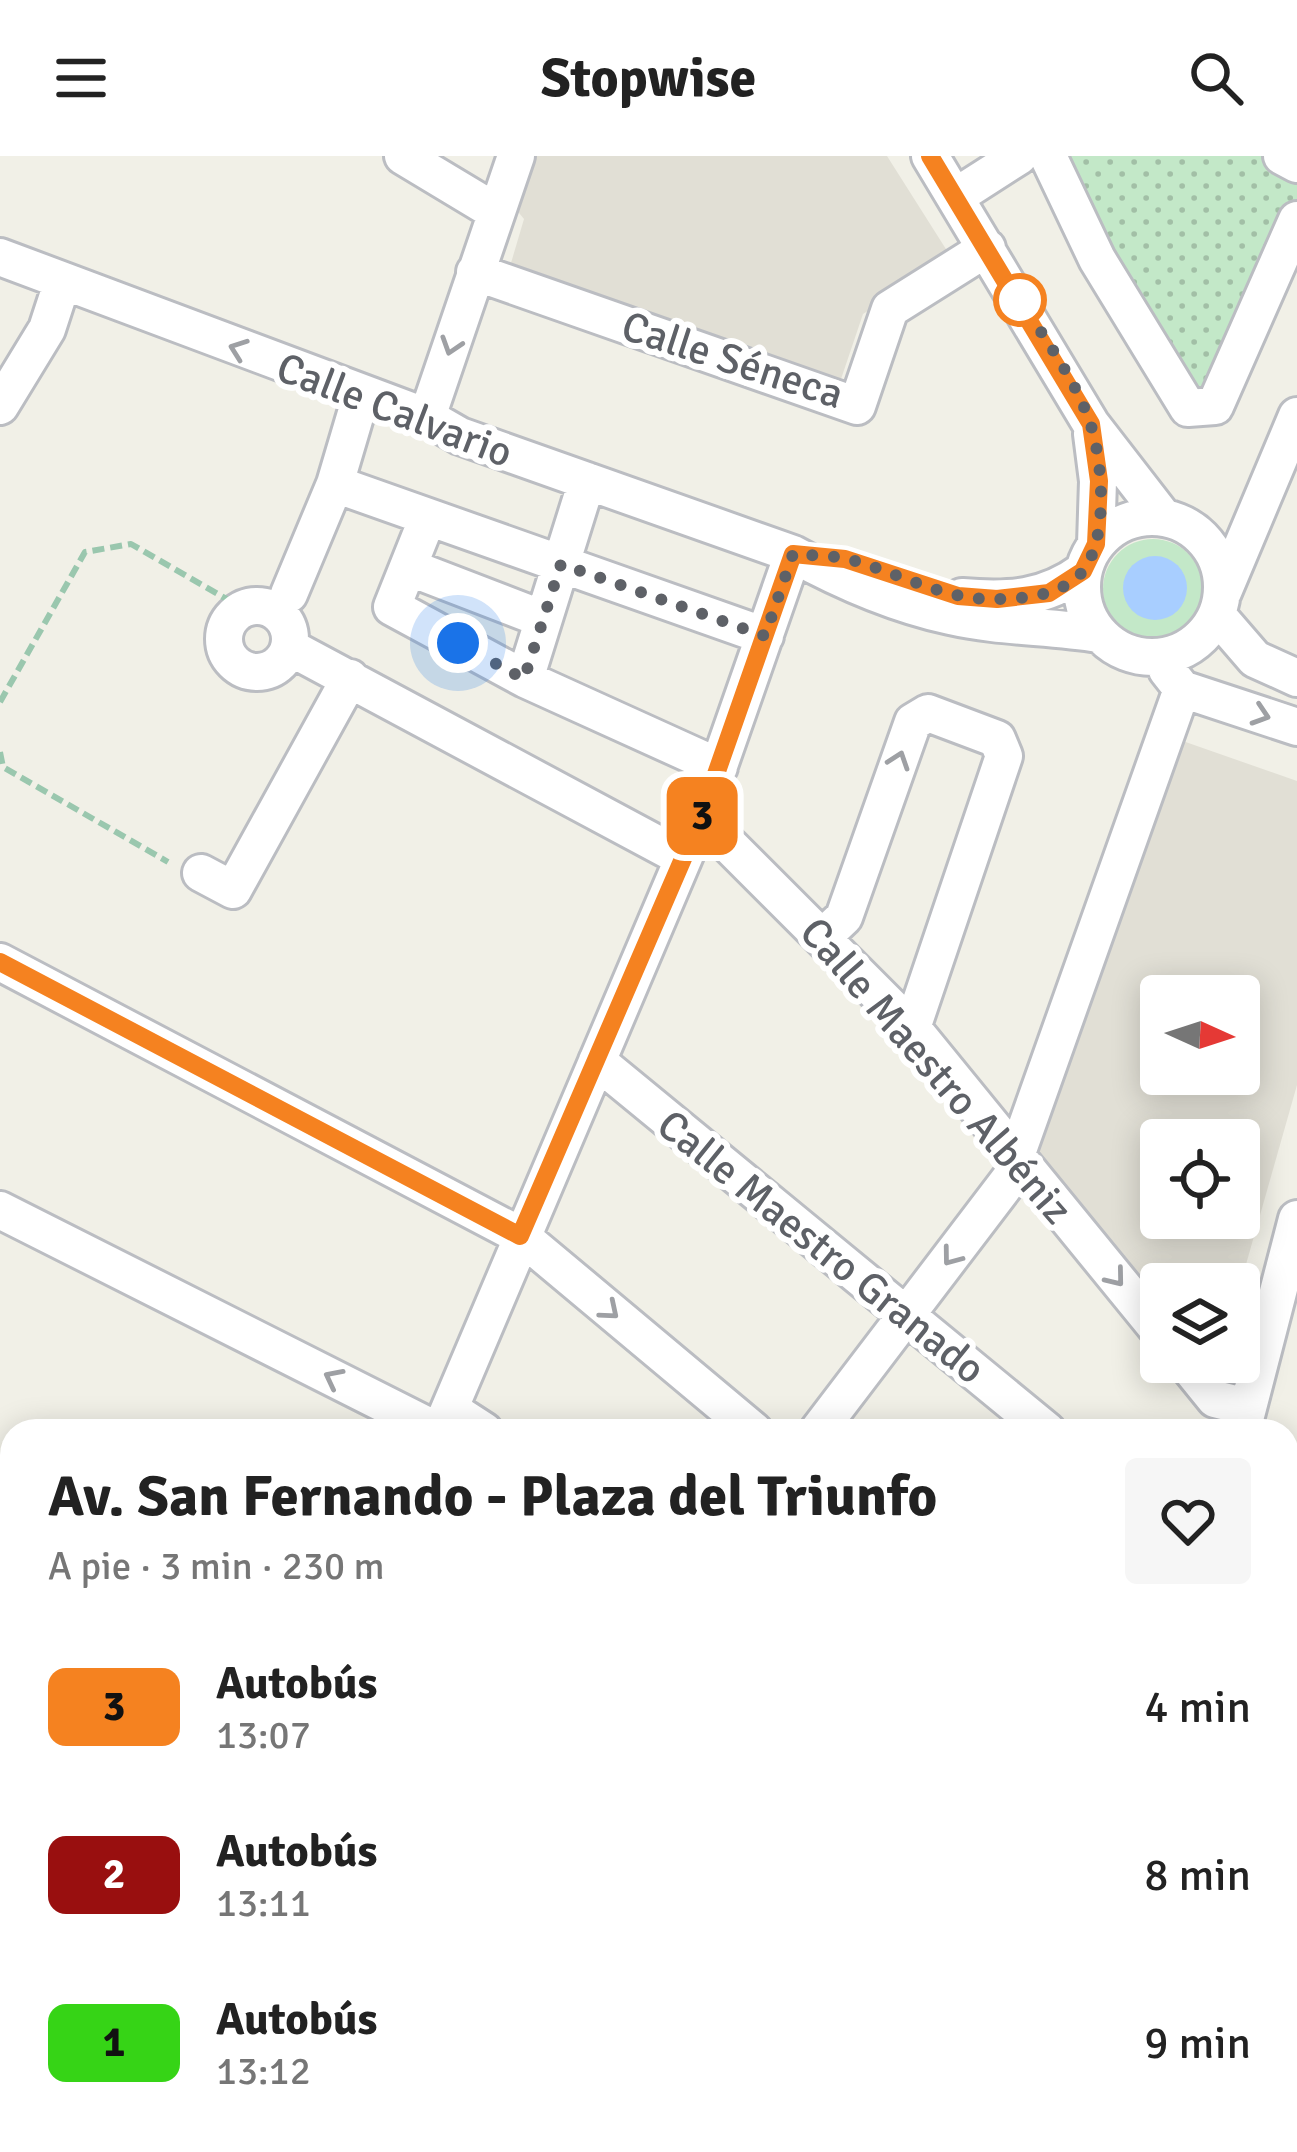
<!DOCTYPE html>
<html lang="es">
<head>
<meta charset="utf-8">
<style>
  body { margin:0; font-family:Signika,sans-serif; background:#f6f6f6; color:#222; height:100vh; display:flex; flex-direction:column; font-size:45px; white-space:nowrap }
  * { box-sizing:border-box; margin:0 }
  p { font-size:39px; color:#767676 }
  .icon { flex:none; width:66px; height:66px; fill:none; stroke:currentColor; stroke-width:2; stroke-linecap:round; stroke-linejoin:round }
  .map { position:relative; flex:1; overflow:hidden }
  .drawer { position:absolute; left:0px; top:1263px; width:1299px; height:735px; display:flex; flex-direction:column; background:#fff; border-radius:36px 36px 0 0; box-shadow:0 6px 30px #0003 }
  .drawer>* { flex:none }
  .badge { padding:0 24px; border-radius:18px; font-size:42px; line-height:78px }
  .needle { width:78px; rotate:93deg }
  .buttons { position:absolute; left:1140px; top:819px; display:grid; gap:24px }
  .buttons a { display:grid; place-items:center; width:120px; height:120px; border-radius:12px; background:#fff; box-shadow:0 6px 30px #0003; font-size:60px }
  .you { position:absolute; width:60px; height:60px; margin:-30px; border:9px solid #fff; border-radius:50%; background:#1a73e8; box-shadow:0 0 0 18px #1a73e833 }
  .map>.badge { position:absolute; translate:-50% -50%; box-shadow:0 0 0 6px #fff }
  .round { display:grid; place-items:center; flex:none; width:126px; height:126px; border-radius:12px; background:#f6f6f6 }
  .overview { display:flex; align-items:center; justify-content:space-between; height:204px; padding:0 48px }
  h1 { font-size:57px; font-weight:700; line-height:90px }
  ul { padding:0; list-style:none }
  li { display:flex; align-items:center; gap:36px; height:168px; padding:0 48px }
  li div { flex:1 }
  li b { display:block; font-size:45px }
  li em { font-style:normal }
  li .badge { min-width:132px; font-weight:700; text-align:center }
  header { display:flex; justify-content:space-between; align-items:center; height:156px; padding:0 48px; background:#fff; font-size:54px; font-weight:700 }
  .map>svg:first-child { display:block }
</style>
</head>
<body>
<header><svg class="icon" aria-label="menu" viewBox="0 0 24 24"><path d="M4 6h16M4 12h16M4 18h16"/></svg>Stopwise<svg class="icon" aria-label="search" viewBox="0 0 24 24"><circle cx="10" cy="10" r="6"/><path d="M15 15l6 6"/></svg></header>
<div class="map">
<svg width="1297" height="1996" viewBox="0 0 1297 1996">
  <defs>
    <pattern id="park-dots" width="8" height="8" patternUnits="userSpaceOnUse" patternTransform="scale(3)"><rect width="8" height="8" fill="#c3e8c8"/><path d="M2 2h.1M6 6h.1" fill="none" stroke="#a2bfa6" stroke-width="1.8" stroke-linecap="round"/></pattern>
  </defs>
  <rect width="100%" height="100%" fill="#f1f0e7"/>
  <path fill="#e1dfd5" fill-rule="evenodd" d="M533,0H887L951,101L863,158L841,223L511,107L524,63L515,52Z
    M1177,583L1297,625V929L1239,1133V1128H1161V1162L1029,999ZM1161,840H1239V918H1161ZM1161,984H1239V1062H1161Z"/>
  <path fill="#c3e8c8" d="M1103 433a50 50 0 1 1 100 0a50 50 0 1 1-100 0Z
    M1297,1581V1996H1160L1163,1986H1287V1612Z"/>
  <path fill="url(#park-dots)" d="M1033,0H1297V82L1185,263L1027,4Z"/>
  <path fill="#a8ceff" d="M1123 432a32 32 0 1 1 64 0a32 32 0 1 1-64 0Z"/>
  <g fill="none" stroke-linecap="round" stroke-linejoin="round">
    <g stroke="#bbbdc2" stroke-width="42">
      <path id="minor" d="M403,0L496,56
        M930,0L1091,268L1163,361
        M1048,0L1097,103L1188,252L1215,250L1297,64
        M1282,0L1297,8
        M955,41L1019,0
        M0,101L427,261L460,280L793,398C842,425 895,448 950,460C998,471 1049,470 1099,478
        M475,116L857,250L890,153L987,92
        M0,250L47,173L62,127
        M427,261L516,0
        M1092,278L1098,325L1096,388
        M335,328L765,480
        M1082 431a70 70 0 1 1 140 0a70 70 0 1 1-140 0Z
        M428,361L392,451L525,523L719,611
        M408,411L543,463
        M1223,436L1297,260
        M289,438L335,328L362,237
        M962,441C1009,445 1045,443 1083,415
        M224 483a33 33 0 1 1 66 0a33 33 0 1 1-66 0Z
        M1217,459L1255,503L1297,522
        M289,491L683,702
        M1167,514L1182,533L1297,571
        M525,523L587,325
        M701,661L912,872L1161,1177
        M201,717L233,734L350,522
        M824,780L844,761L913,566L928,557L997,583L1004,600L912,872
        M0,806L521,1080L754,1275
        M597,905L1047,1275
        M1016,1000L1182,533
        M0,1054L438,1275
        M1185,1206L1215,1243L1247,1251
        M450,1253L484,1275
        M440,1275L701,661L793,398
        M818,1275L1022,1007
        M1242,1275L1297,1063
        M0,1346L12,1353
        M0,1491L12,1498
        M0,1806L12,1788
        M0,1833L12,1841
        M257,1986L271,1996
        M0,1988L12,1996
        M323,1996L329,1986
        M539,1996L545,1986
        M749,1996L754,1986
        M1030,1996L1034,1986"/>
    </g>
    <path stroke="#9ac7ae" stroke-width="6" stroke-dasharray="12 6" stroke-linecap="butt" d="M0,546L85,396L131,388L244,453
      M0,596L3,611L168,706
      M1287,1365L1297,1329
      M1130,1996L1134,1986"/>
    <use href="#minor" stroke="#fff" stroke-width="36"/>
  </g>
  <defs><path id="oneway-chevron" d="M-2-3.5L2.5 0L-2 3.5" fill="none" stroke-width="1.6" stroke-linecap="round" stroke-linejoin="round" transform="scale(3)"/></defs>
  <g stroke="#9ea0a4">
    <use href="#oneway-chevron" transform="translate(451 190) rotate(108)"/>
    <use href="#oneway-chevron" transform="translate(238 193) rotate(-160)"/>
    <use href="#oneway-chevron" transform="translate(1261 559) rotate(18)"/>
    <use href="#oneway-chevron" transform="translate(899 604) rotate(-71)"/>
    <use href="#oneway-chevron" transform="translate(951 1101) rotate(127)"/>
    <use href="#oneway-chevron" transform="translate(1116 1122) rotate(51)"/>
    <use href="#oneway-chevron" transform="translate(610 1155) rotate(40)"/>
    <use href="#oneway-chevron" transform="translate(333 1222) rotate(-153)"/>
  </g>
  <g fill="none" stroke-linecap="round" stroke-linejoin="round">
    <g stroke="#fff" stroke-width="27">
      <path id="line" d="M0,806L520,1080L701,661L793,398L845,403L958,440L997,443L1049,437L1083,415L1096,388L1099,325L1091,268L930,0"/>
    </g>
    <use href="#line" stroke="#f58220" stroke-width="18"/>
    <path stroke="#5e6167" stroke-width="12" stroke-dasharray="0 21.6" d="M458,487L524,523L561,408L765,480L793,398C811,400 831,399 848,403C898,416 944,445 998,443C1025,443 1064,439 1083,415C1109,382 1103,302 1089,264C1072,216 1037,172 1010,129L1020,144"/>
  </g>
  <circle fill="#fff" stroke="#f58220" stroke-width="6" cx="1020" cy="144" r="24"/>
  <g text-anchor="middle" stroke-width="12" stroke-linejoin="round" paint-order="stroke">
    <g font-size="42" fill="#5e6167" stroke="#fff">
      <text transform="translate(733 203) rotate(18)" y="15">Calle Séneca</text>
      <text transform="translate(395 253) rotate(21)" y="15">Calle Calvario</text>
      <text transform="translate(937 914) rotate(49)" y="15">Calle Maestro Albéniz</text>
      <text transform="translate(822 1090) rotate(39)" y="15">Calle Maestro Granado</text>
    </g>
  </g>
</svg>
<div class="buttons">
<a><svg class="needle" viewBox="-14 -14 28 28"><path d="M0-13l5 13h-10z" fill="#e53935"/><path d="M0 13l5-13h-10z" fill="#767676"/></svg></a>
<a><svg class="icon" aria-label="locate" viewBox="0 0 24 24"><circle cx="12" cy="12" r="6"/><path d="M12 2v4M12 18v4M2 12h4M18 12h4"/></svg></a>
<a><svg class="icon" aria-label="layers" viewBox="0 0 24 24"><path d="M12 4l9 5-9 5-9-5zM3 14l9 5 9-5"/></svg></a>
</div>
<div class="you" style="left:458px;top:487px"></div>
<b class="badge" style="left:702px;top:660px;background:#f58220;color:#111">3</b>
<section class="drawer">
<div class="overview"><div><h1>Av. San Fernando - Plaza del Triunfo</h1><p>A pie · 3 min · 230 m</p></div><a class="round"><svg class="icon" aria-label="heart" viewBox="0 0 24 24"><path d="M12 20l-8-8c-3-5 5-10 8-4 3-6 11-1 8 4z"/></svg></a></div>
<ul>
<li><span class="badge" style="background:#f58220;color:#111">3</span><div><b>Autobús</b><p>13:07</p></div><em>4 min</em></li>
<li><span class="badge" style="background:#990f0f;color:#fff">2</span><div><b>Autobús</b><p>13:11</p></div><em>8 min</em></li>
<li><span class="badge" style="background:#36d416;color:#111">1</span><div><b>Autobús</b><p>13:12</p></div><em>9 min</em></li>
</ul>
</section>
</div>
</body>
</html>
